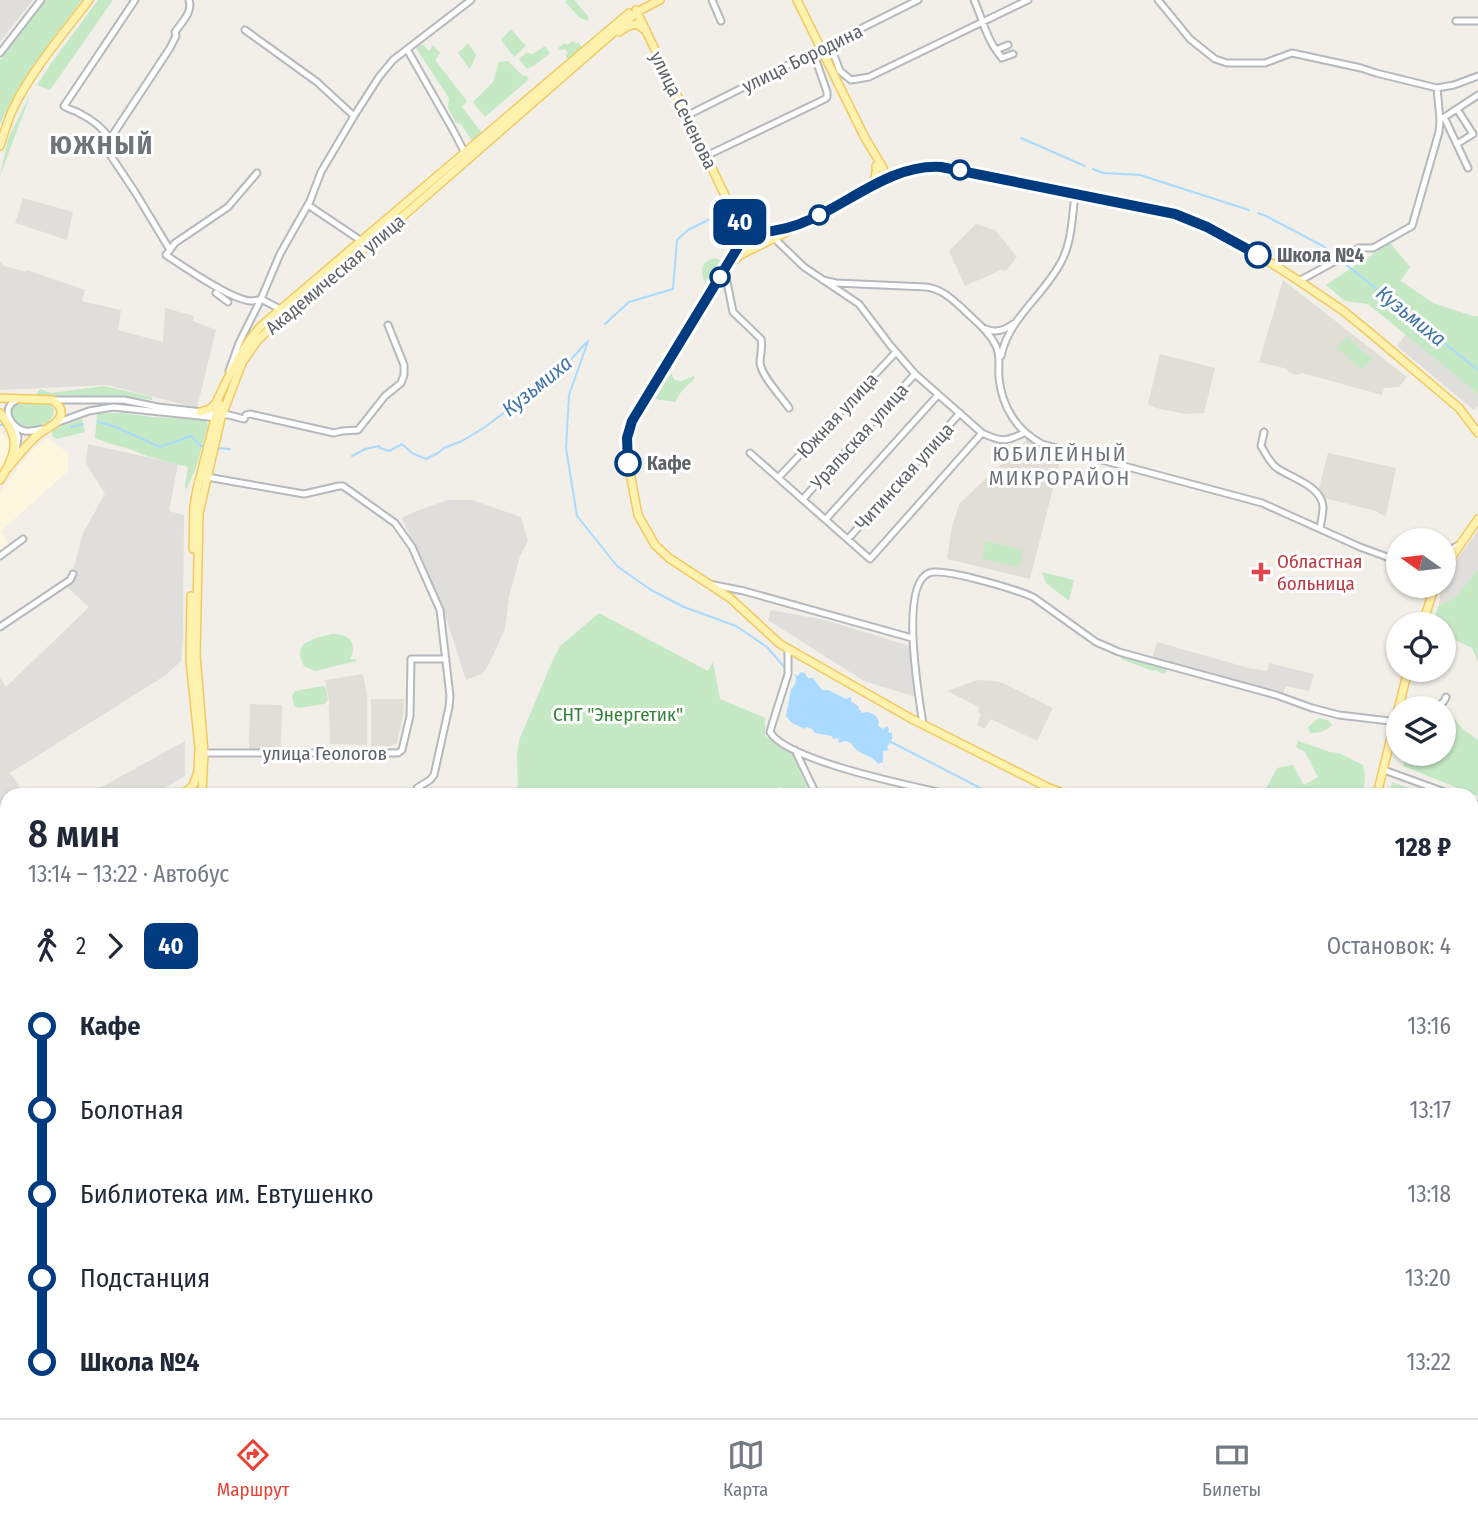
<!DOCTYPE html>
<html lang="ru">
<head>
<meta charset="utf-8">
<style>
  body { margin:0; font-family:"Fira Sans Condensed",sans-serif; background:#f2f2f3; color:#1f2937; height:100vh; display:flex; flex-direction:column; font-size:26px; white-space:nowrap }
  * { box-sizing:border-box; margin:0 }
  p { font-size:23px; color:#747a83 }
  .icon { flex:none; width:38px; height:38px; fill:none; stroke:currentColor; stroke-width:2; stroke-linecap:round; stroke-linejoin:round }
  .map { position:relative; flex:1; overflow:hidden }
  .sheet { position:absolute; left:0px; top:788px; width:1479px; height:632px; display:flex; flex-direction:column; background:#fff; border-radius:21px 21px 0 0; box-shadow:0 2px 5px #0004 }
  .sheet>* { flex:none }
  .badge { padding:0 14px; border-radius:10px; font-size:24px; line-height:46px }
  .needle { width:46px; rotate:284deg }
  .fabs { position:absolute; left:1386px; top:528px; display:grid; gap:14px }
  .fabs a { display:grid; place-items:center; width:70px; height:70px; border-radius:50%; background:#fff; box-shadow:0 2px 5px #0004; font-size:35px }
  .map>.badge { position:absolute; translate:-50% -50%; box-shadow:0 0 0 4px #fff }
  .legs { display:flex; align-items:center; gap:10px; height:77px; padding:0 28px; font-size:23px }
  .legs p { margin-inline-start:auto }
  .head { display:flex; align-items:center; justify-content:space-between; height:119px; padding:0 28px }
  h1 { font-size:38px; font-weight:600; line-height:52px }
  ul { padding:0 28px; list-style:none }
  li { display:flex; align-items:center; gap:24px; height:84px; font-size:26px }
  li i { display:grid; place-items:center; width:10px; height:100%; margin:0 9px; background:currentColor }
  li i::after { content:''; width:18px; height:18px; margin:-9px; border:5px solid; border-radius:50%; background:#fff }
  li p { margin-inline-start:auto }
  li:first-child i { background:linear-gradient(#0000 50%,currentColor 0) }
  li:last-child i { background:linear-gradient(currentColor 50%,#0000 0) }
  .tab-bar { display:flex; justify-content:space-around; align-items:center; height:98px; border-top:2px solid #e0e1e3; background:#fff; font-size:19px; color:#747a83 }
  .tab-bar a { display:grid; justify-items:center; gap:4px }
  .tab-bar .selected { color:#ea4335 }
  .map>svg:first-child { display:block }
</style>
</head>
<body>
<div class="map">
<svg width="1478" height="1418" viewBox="0 0 1478 1418">
  <rect width="100%" height="100%" fill="#f1efe8"/>
  <path fill="#fef7e0" d="M0,430L13,447L0,474Z
    M47,438L68,453V471L1,531L8,544L0,551V492L31,451Z"/>
  <path fill="#e0deda" d="M0,0H33L0,42Z
    M23,198L73,212L67,240L15,223Z
    M0,261L4,266L26,272L27,270L85,290L82,301L121,310L118,330L163,342L165,308L194,316L193,321L216,330L197,408L107,385L0,390Z
    M1406,334L1478,394V406L1474,410L1397,346Z
    M88,444L178,464L169,511L184,515L183,638L181,661L166,675L10,773L25,794H7V882L0,886V677L6,687L89,607L68,588L83,533L105,494L86,463Z
    M448,500H472L521,517L528,541L520,556L509,597L505,629L488,666L482,674L466,680L443,608L402,518L414,512Z
    M1478,530V569L1455,598L1439,605L1441,586H1444V579L1452,566Z
    M771,610L825,620L910,646L916,697L864,681L768,620Z
    M1157,642L1249,668L1267,671L1269,663L1314,674L1309,691L1286,686L1283,694L1152,658Z
    M185,741V776L154,794H89Z"/>
  <path fill="#e1ded6" d="M976,224L995,230L1017,257L1006,271L1001,270L965,286L949,251Z
    M1283,280L1407,377L1399,387L1384,388L1382,395L1302,373L1297,375L1288,372L1287,369L1259,362Z
    M1160,354L1215,368L1204,413L1185,414L1156,408L1148,404Z
    M1027,440L1041,448L1062,453L1030,579L947,559L952,526L960,503Z
    M1328,453L1396,468L1386,516L1380,514L1376,511L1324,498L1319,488Z
    M363,674L367,695V745L330,744L329,700L325,680Z
    M977,680L994,681L1003,683L1053,708L1037,741L991,719L984,729L977,725L981,714L978,712L979,707L947,691Z
    M371,699H404L403,716L397,743L391,746H371Z
    M250,704L282,705L281,749H249Z"/>
  <path fill="#c5e8c5" d="M45,0H82C53,39 19,80 0,125V60Z
    M98,0H113L50,90L37,85L50,65Z
    M567,0H574L588,16V21L580,18L565,2Z
    M511,29L526,46L514,57L501,40Z
    M573,41L576,44L578,42L583,48L569,61L565,55L568,53L565,49L560,50L558,48L565,43L567,45Z
    M468,43L476,55L470,69L458,53Z
    M423,44L429,51L433,45L440,53L435,60L467,101L462,107L482,133L480,138L472,141L461,124L455,122L448,107L449,98L416,48Z
    M545,46L550,53L535,65L527,69L519,59L526,53L533,54Z
    M508,61L522,75L526,76L529,79L485,117L473,102L493,82L499,62Z
    M31,93L0,176L8,139Z
    M1388,240L1410,267L1401,281L1433,303L1473,316H1478V394L1368,304L1345,301L1326,285L1382,248Z
    M715,258L722,261L705,282C699,272 702,260 715,258Z
    M1347,337L1372,359L1362,370L1337,348Z
    M670,372L675,380L681,381L694,376L695,378L681,392L675,402L655,399Z
    M104,386L152,397V400L131,397L35,395L40,389L51,393Z
    M22,403H49L54,410C53,414 53,418 49,421C48,423 40,425 38,426C26,429 19,427 11,418V411L16,404Z
    M97,413H122L153,417L206,420L208,425L196,468L186,490L185,485L188,467L147,456L130,449L111,444L95,438Z
    M82,419L85,432L57,439L52,436V430Z
    M986,541L1023,550L1019,567L982,559Z
    M1478,569V662L1472,648L1444,635V625H1437L1434,618L1439,605L1455,598Z
    M1042,572L1074,580L1069,601L1046,583Z
    M599,613L708,671L713,662L720,699L765,718V736L791,752L807,787L787,794L781,787L738,794H518L517,755L520,738L552,662L560,646Z
    M332,634C349,633 358,644 350,659H356V661L315,671L304,666C290,641 315,639 332,634Z
    M1122,654L1167,670L1164,674L1155,670L1153,671L1121,659Z
    M323,686L326,688L328,700L324,704L298,708L294,706L292,696L295,691Z
    M1447,710L1463,729L1478,740V796L1403,766L1405,754H1444V711Z
    M1319,718L1328,720L1332,725C1325,732 1319,733 1310,733L1308,727Z
    M1298,741L1330,752L1339,753L1363,765C1366,776 1365,784 1362,794H1263L1277,768L1293,765L1304,785L1318,777L1305,752L1296,747Z
    M1392,782L1426,794H1390Z
    M1472,812L1478,814V1106L1472,1102Z
    M7,992V1025L6,1026L0,1015V996Z
    M681,1412H712L714,1418H679Z
    M733,1412H947L948,1418H735Z
    M1124,1412H1221L1223,1418H1116Z
    M1305,1412H1356L1333,1418H1305Z"/>
  <path fill="#aadaff" d="M801,672L805,673L808,678H813L822,690H828L846,699L851,697V701L859,707L858,710H861V713L868,712L875,715L879,721L878,726L883,729L887,726L889,729L888,732L892,733V739L887,747L889,750L883,751V762L878,764C871,753 859,757 851,743L845,741L839,743L838,738L833,739L832,736L815,733L812,729L806,727L805,729L792,723L786,716L791,689C796,685 797,680 795,674L798,676Z"/>
  <g fill="none" stroke-linecap="round" stroke-linejoin="round">
    <path stroke="#aadaff" stroke-width="2" d="M1021,138L1085,166
      M1093,169L1103,173L1140,175L1249,210
      M1258,213L1266,216L1323,246L1335,255
      M1344,263L1478,370
      M605,324L629,302L673,289L677,240L688,230L722,213
      M588,341L569,395L566,448L577,516L617,566L651,590L684,607L736,626L767,647L785,668
      M98,422L116,427L160,447L191,436L201,446H204
      M0,425H3
      M71,427L83,424
      M217,448L230,449
      M352,456L365,449L379,446L380,448L389,451L402,444L412,453L426,459L438,453L444,448L462,441L485,427L562,369L587,342
      M891,742L992,794
      M1472,1108L1478,1114"/>
    <g stroke="#b5b8bc" stroke-width="9">
      <path id="minor" d="M135,0L64,106C69,110 74,110 79,113C91,119 103,128 110,139L108,149L111,156L135,192L170,250
        M712,0L721,21
        M974,0C982,17 985,35 996,50L1008,45
        M1158,0L1190,39L1215,59L1227,63H1265L1292,53L1361,68L1376,73L1437,88L1454,85L1478,76
        M1456,21H1478
        M245,30L317,82L354,116
        M838,40L840,45L832,50L840,71L851,80L869,77L1028,0
        M996,50L1002,58L1013,54
        M408,51L453,130L466,155
        M0,53L41,0
        M686,116L918,0
        M1444,117L1468,168
        M1443,118L1478,95
        M110,139L170,48L176,36L175,32C182,22 193,12 189,0
        M1457,144L1473,134L1457,109
        M706,156L825,99L827,97V92L813,52
        M257,173L228,207L175,243L166,255C184,267 230,299 250,301C253,301 258,300 261,299
        M308,205L363,242
        M760,234L774,238L804,267L859,304L890,345L915,374L982,433C1001,442 1005,442 1024,433
        M723,273L727,282L733,312L761,339C763,347 760,355 760,363C762,377 781,396 789,408
        M823,280L836,283L926,287C942,289 952,299 963,309C975,321 989,331 996,346C1001,356 998,367 999,378C1002,407 1017,431 1042,444L1262,503L1360,547L1398,561
        M1299,281L1359,248H1373L1412,226L1439,132L1440,120L1437,88
        M216,293L228,302
        M261,299L280,309
        M986,329C995,333 1005,330 1013,324
        M1001,356C1009,318 1042,297 1060,264C1072,244 1072,217 1075,195
        M229,371L239,343L261,299L280,254L310,201L321,172L354,116L379,77L393,60L471,0
        M17,400C0,407 10,428 25,431C31,432 37,430 42,429
        M52,400H124L158,407L229,415L244,419L246,415L250,414L334,433L342,431L358,430L385,396L401,383L404,375V365L388,325
        M56,423L89,411L113,407L218,418
        M14,427L18,437L16,451
        M1264,432L1261,446C1266,454 1269,462 1277,468C1291,478 1322,486 1323,507C1323,514 1321,522 1320,529
        M750,453L870,559L982,433
        M207,477L304,494L339,486H343L395,523L412,547L440,610L450,696L449,707L434,775L430,780L417,788
        M779,477L896,352
        M803,499L915,374
        M826,519L938,395
        M848,539L960,413
        M1444,553L1459,545
        M0,556L23,539
        M709,584L744,591L912,638
        M0,627L70,580L73,574
        M788,648V674L771,728L770,732C787,761 912,786 947,794
        M1432,709C1438,706 1444,704 1446,697
        M923,724C919,698 899,585 929,573C943,567 1017,590 1033,597L1096,642L1119,652L1276,695L1312,708L1339,715L1398,722
        M795,750L816,794
        M204,753H398L402,750L410,716L411,659H446
        M1384,770L1450,794
        M1472,803L1478,805
        M0,1181L7,1185
        M1472,1203L1478,1204
        M0,1213H7
        M0,1259H7
        M1472,1280H1478
        M0,1299H7
        M0,1373L7,1377
        M68,1412L78,1417L84,1418
        M387,1412L388,1418
        M1042,1412L1047,1418
        M0,1415L7,1418
        M242,1418H261
        M403,1418L414,1412
        M1406,1418L1408,1412"/>
    </g>
    <g stroke="#f2c960" stroke-width="10">
      <path id="major" d="M797,0L864,136L883,168L885,181
        M636,10L733,212L743,240
        M619,32L628,26L637,24L642,28
        M0,146C4,134 7,121 13,109C31,71 63,34 89,0
        M868,187C875,181 877,175 876,166
        M811,219L783,229L752,233L742,239L729,265L706,298L632,421L627,438V457L638,515L655,545L669,558L730,598L780,644L910,718L1047,787L1065,794
        M809,221L885,181L911,170L930,166L950,168L1022,185L1175,214L1207,227L1238,242L1296,279L1342,310L1374,336L1459,408L1478,433
        M732,262L740,255L789,231
        M0,398L52,400C57,403 62,407 61,414C59,424 47,428 40,433C27,443 18,456 8,468
        M200,412L210,409L216,403C229,376 240,349 261,326L629,13
        M0,413C21,438 17,453 0,480
        M193,549L194,506L197,489L219,403
        M1444,568L1478,519
        M1422,625L1435,586
        M183,794L193,786L198,772L199,748L190,660L191,596
        M202,794L204,753L196,655L199,513L221,418L242,363L257,341L285,314L403,216L637,12L660,0
        M1377,794L1408,670
        M0,908L7,904"/>
    </g>
    <use href="#minor" stroke="#fff" stroke-width="5"/>
    <use href="#major" stroke="#fff2af" stroke-width="7"/>
  </g>
  <g fill="none" stroke-linecap="round" stroke-linejoin="round">
    <g stroke="#fff" stroke-width="16">
      <path id="line-1" d="M628,463L627,438L632,421L738,247L739,233L733,212L741,222L755,232C774,232 792,228 809,220C851,202 892,164 941,167L1175,214L1207,227L1258,255"/>
    </g>
    <use href="#line-1" stroke="#003b80" stroke-width="10"/>
  </g>
  <g fill="#fff" stroke="#003b80" stroke-width="3.5">
    <circle cx="960" cy="170" r="9"/>
    <circle cx="819" cy="215" r="9"/>
    <circle cx="1258" cy="255" r="12"/>
    <circle cx="720" cy="277" r="9"/>
    <circle cx="628" cy="463" r="12"/>
  </g>
  <path fill="#e0444e" stroke="#fff" stroke-width="2.5" d="M1257.5 561.5h7v7h7v7h-7v7h-7v-7h-7v-7h7z"/>
  <g text-anchor="middle" stroke-width="6" stroke-linejoin="round" paint-order="stroke">
    <g font-size="19" fill="#5f6368" stroke="#fff">
      <text transform="translate(802 58) rotate(-26)" y="7">улица Бородина</text>
      <text transform="translate(684 110) rotate(64)" y="7">улица Сеченова</text>
      <text transform="translate(335 274) rotate(-40)" y="7">Академическая улица</text>
      <text transform="translate(837 415) rotate(-47)" y="7">Южная улица</text>
      <text transform="translate(859 436) rotate(-48)" y="7">Уральская улица</text>
      <text transform="translate(904 476) rotate(-48)" y="7">Читинская улица</text>
      <text x="325" y="760">улица Геологов</text>
    </g>
    <g font-size="19" font-weight="bold" fill="#5f6368" stroke="#fff" text-anchor="start">
      <text x="1277" y="262">Школа №4</text>
      <text x="647" y="470">Кафе</text>
    </g>
    <g font-size="19" fill="#be3a42" stroke="#fff" text-anchor="start">
      <text x="1277" y="568">Областная<tspan x="1277" dy="22">больница</tspan></text>
    </g>
    <g font-size="19" fill="#348238" stroke="#fff">
      <text x="618" y="721">СНТ "Энергетик"</text>
    </g>
    <g font-size="21" font-style="italic" fill="#4174aa" stroke="#fff">
      <text transform="translate(1411 316) rotate(39)" y="7">Кузьмиха</text>
      <text transform="translate(537 386) rotate(-39)" y="7">Кузьмиха</text>
    </g>
    <g font-size="21" letter-spacing="2" fill="#70757a" stroke="#fff">
      <text x="1060" y="461">ЮБИЛЕЙНЫЙ<tspan x="1060" dy="24">МИКРОРАЙОН</tspan></text>
    </g>
    <g font-size="26" font-weight="bold" letter-spacing="2" fill="#70757a" stroke="#fff">
      <text x="102" y="154">ЮЖНЫЙ</text>
    </g>
  </g>
</svg>
<div class="fabs">
<a><svg class="needle" viewBox="-14 -14 28 28"><path d="M0-13l5 13h-10z" fill="#e53935"/><path d="M0 13l5-13h-10z" fill="#747a83"/></svg></a>
<a><svg class="icon" aria-label="locate" viewBox="0 0 24 24"><circle cx="12" cy="12" r="6"/><path d="M12 2v4M12 18v4M2 12h4M18 12h4"/></svg></a>
<a><svg class="icon" aria-label="layers" viewBox="0 0 24 24"><path d="M12 4l9 5-9 5-9-5zM3 14l9 5 9-5"/></svg></a>
</div>
<b class="badge" style="left:740px;top:222px;background:#003b80;color:#fff">40</b>
<section class="sheet">
<div class="head"><div><h1>8 мин</h1><p>13:14 – 13:22 · Автобус</p></div><b>128 ₽</b></div>
<div class="legs"><svg class="icon" aria-label="walk" viewBox="0 0 24 24"><circle cx="13" cy="4" r="2"/><path d="M13 8l-2 6 4 7M11 14l-3 7M7 12l3-4h3l4 4"/></svg>2<svg class="icon" aria-label="forward" viewBox="0 0 24 24"><path d="M9 5l7 7-7 7"/></svg><b class="badge" style="background:#003b80;color:#fff">40</b><p>Остановок: 4</p></div>
<ul>
<li><i style="color:#003b80"></i><b>Кафе</b><p>13:16</p></li>
<li><i style="color:#003b80"></i><span>Болотная</span><p>13:17</p></li>
<li><i style="color:#003b80"></i><span>Библиотека им. Евтушенко</span><p>13:18</p></li>
<li><i style="color:#003b80"></i><span>Подстанция</span><p>13:20</p></li>
<li><i style="color:#003b80"></i><b>Школа №4</b><p>13:22</p></li>
</ul>
</section>
</div>
<nav class="tab-bar">
<a class="selected"><svg class="icon" aria-label="directions" viewBox="0 0 24 24"><path d="M12 3l9 9-9 9-9-9zM9 14v-3h6M13 9l2 2-2 2"/></svg>Маршрут</a>
<a><svg class="icon" aria-label="map" viewBox="0 0 24 24"><path d="M3 6l6-2 6 2 6-2v14l-6 2-6-2-6 2zM9 4v14M15 6v14"/></svg>Карта</a>
<a><svg class="icon" aria-label="tickets" viewBox="0 0 24 24"><path d="M3 7h18v10H3zM15 7v10"/></svg>Билеты</a>
</nav>
</body>
</html>
